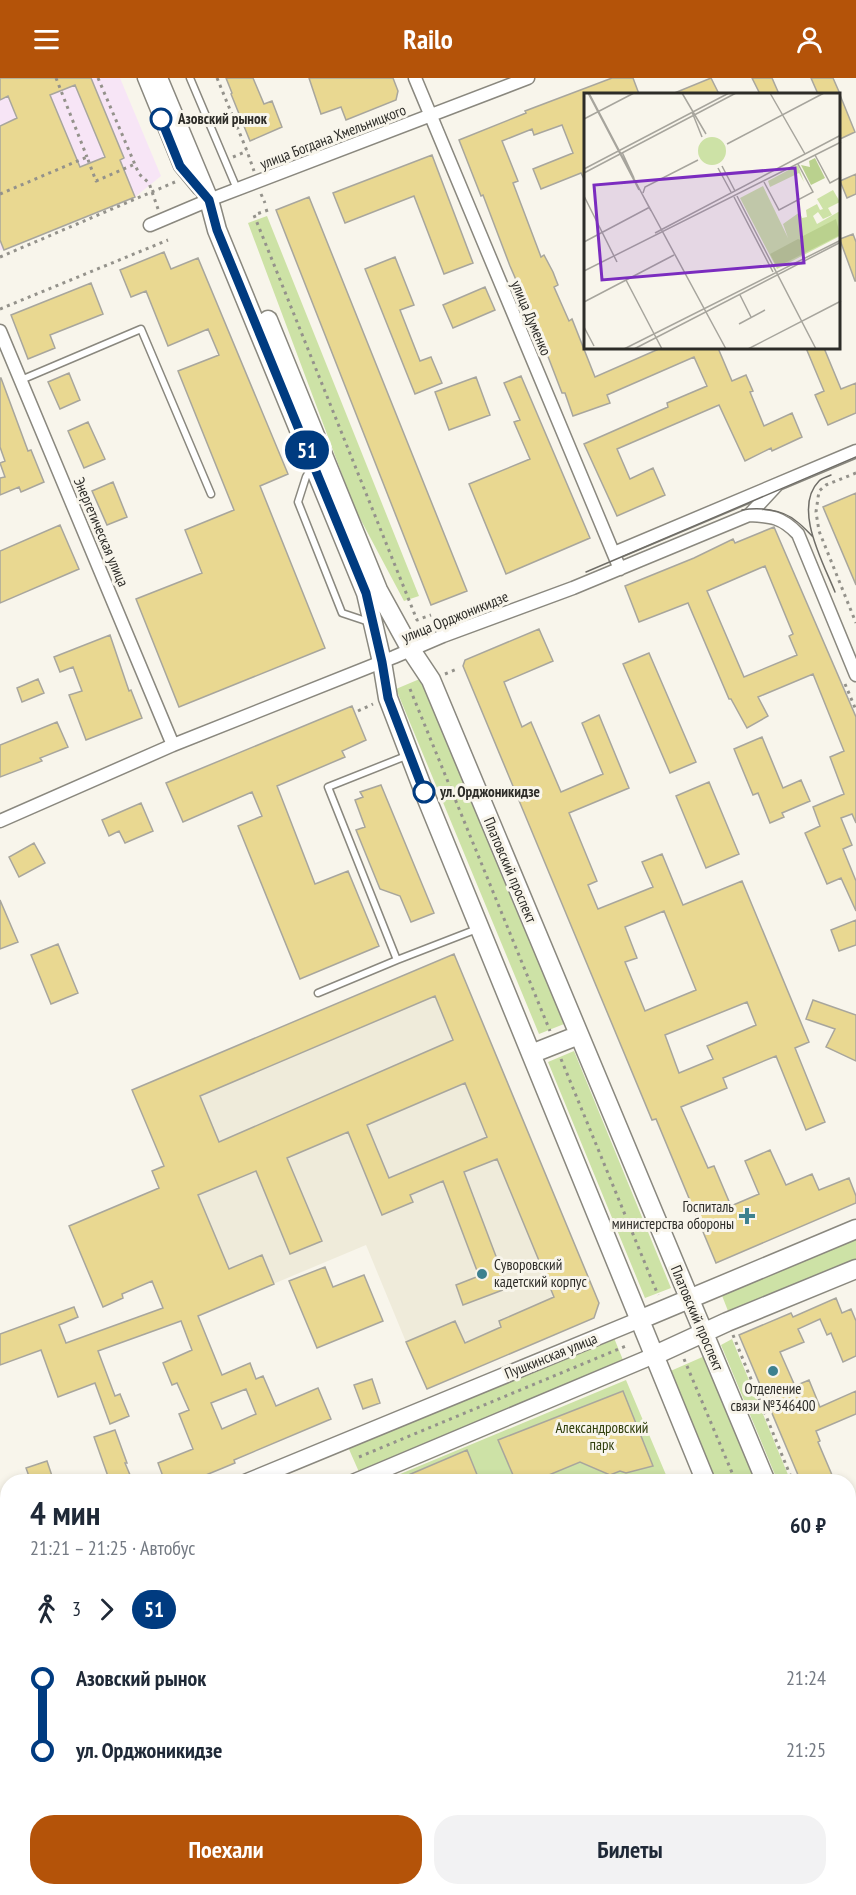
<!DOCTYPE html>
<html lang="ru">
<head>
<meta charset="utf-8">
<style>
  body { margin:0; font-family:"PT Sans Narrow",sans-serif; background:#f2f2f3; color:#1f2937; height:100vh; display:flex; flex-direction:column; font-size:22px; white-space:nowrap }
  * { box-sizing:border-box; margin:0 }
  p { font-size:20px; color:#747a83 }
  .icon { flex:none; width:33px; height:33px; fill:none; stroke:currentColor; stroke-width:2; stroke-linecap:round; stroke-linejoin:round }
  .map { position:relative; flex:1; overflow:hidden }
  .sheet { position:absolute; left:0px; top:1396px; width:856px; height:422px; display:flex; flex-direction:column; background:#fff; border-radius:24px 24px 0 0; box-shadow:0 3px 9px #0003 }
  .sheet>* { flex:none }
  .badge { padding:0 12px; border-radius:20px; font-size:21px; line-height:39px }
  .map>.badge { position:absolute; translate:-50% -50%; box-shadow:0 0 0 3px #fff }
  .legs { display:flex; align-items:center; gap:9px; height:66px; padding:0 30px; font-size:20px }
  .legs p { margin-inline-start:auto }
  .head { display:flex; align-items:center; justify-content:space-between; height:102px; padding:0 30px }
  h1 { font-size:33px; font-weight:800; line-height:45px }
  .action { display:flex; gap:12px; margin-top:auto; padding:12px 30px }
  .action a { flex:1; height:69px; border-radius:24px; background:#b45309; color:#fff; font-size:24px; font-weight:800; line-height:69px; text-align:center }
  .action a+a { background:#f2f2f3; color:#1f2937 }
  ul { padding:0 30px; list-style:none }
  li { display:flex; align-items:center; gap:21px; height:72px; font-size:22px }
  li i { display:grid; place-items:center; width:9px; height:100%; margin:0 8px; background:currentColor }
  li i::after { content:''; width:15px; height:15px; margin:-8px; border:4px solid; border-radius:50%; background:#fff }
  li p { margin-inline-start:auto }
  li:first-child i { background:linear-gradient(#0000 50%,currentColor 0) }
  li:last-child i { background:linear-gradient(currentColor 50%,#0000 0) }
  header { display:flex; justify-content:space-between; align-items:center; height:78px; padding:0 30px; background:#b45309; color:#fff; font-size:27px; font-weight:800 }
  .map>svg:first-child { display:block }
</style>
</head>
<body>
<header><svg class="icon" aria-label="menu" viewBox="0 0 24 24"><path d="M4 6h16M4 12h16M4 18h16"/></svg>Railo<svg class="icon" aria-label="person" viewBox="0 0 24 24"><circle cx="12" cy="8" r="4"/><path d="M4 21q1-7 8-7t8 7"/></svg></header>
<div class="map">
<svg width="856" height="1817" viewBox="0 0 856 1817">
  <rect width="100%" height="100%" fill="#f8f5eb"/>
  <path fill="#f7e5f6" d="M0,0H120L161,98L135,119L4,172H0Z
    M612,1811H678L681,1817H615Z"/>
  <path fill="#efebda" d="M454,876L599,1225L594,1240L510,1274L406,1264L366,1167L211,1232L152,1093L164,1086L132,1013Z"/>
  <path fill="#cde2a6" d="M267,138L419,518L404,523L355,431L248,145Z
    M422,600L564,946L539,956L396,611Z
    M574,973L671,1210L645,1220L548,984Z
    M856,1159V1187L730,1238L721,1215Z
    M614,1260L623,1282L359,1394L348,1369Z
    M732,1261L791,1404H778L721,1267Z
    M707,1277L760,1404H711L666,1295Z
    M626,1302L669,1404H381Z
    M7,1509V1541L0,1545V1512Z
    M849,1547L856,1565V1588L849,1572Z
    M7,1560V1669L0,1651V1563Z
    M849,1630L856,1646V1745L849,1729Z
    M0,1710L7,1729V1776L0,1757Z
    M849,1774L856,1791V1817H798L795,1811L849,1810Z
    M277,1810L279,1817H69L66,1811Z
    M456,1810L459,1817H287L284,1811Z
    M575,1811H596L599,1817H578Z"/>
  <path fill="#bad18e" d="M7,1566V1654L0,1636V1569Z
    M72,1811L201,1810V1811L197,1817H75Z"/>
  <path fill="#e9d891" stroke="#a8a69d" stroke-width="1.5" fill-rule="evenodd" d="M0,0H91L124,80L120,82L135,119L4,172L0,162V48L17,40L8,18L0,22ZM75,7L105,79L80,89L50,17Z
    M226,0H253L264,26L272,23L282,49L250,63L231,16L232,15Z
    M309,0H393L398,13L396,22L346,42L341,29L321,36Z
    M612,0H633L639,16H586V105L581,95L541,111L533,91L573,75L562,47L534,57L532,51L502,63L518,103L513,105L541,179L544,177L553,194L558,207L554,209L569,243L572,241L595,299L661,270H718L732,303L746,297L753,313L750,314L764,348L792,335L802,359L772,373L771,370L745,383L719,327L617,371L630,401L653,390L665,417L617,438L584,366L668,329L667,325L707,308L694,279L607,317L610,325L573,338L565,315H562L539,255L510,188L483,117L481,118L459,62L526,35L525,33Z
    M711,0L719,16H672Z
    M752,0H772L779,16H760Z
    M811,0H833L840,16H818Z
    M840,17L855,54L840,61Z
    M432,77L473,185L444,196L414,118L345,145L333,115Z
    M856,96V116L847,120L840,103Z
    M309,119L467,513L431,527L276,132Z
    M853,156L856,164V203H855L840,162V161Z
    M164,174L171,191L198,180L288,396L260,408L325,570L179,629L136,521L202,495L185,452L234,432L178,293L219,277L208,251L168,268L146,213L131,219L120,192Z
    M395,179L414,227L400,232L420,283L431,279L442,305L415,316L365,191Z
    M91,205L103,236L50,257L55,270L28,281L11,237Z
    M485,209L495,232L453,250L443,227Z
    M806,270H824L841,311L856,305V335L828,347L815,317L824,313Z
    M69,295L80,322L60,331L48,304Z
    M521,298L590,460L506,496L469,406L530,381L514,344L520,342L504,305Z
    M476,299L490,337L449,352L435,314Z
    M0,300H1L28,373L31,372L44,404L21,414L19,409L0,417V400L5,399L0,385L5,383L0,369Z
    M88,344L105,381L84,390L68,353Z
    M113,404L127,439L107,447L92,413Z
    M856,415V507L823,429Z
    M60,447L79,491L0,525V473Z
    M774,449L856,639V745L852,736L841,740L852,767L843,771L856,803V833L841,800L827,806L805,755L820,748L813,729L844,716L830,679L844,673L813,596L758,619L768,638L747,650L731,621H729L688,525L639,544L625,508L694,480L733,461L735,465ZM765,488L793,556L789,558L797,577L744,599L707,513Z
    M539,551L553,583L504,604L522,649L531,644L561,714L603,696L582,645L599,637L629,710L569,735L597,803L588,807L598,831L653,809L642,784L662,776L683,827L742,803L809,964L795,970L825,1044L806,1052L776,978L723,1000L727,1010L681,1029L708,1090L714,1088L731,1128L759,1116L745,1083L770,1072L786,1107L812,1096L819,1112L849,1100L856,1118V1125L716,1185L656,1041L652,1042L463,588L465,582ZM664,833L696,912L645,933L625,884L637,880L625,849ZM747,924L756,947L707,968L713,981L679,995L665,957Z
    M110,557L129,613L131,612L142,640L86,662L69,617L82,613L73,589L60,594L54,579Z
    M649,575L696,684L670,695L623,586Z
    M38,601L44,615L22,624L17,610Z
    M352,628L366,662L342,673L345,679L277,708L315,806L348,793L379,868L300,901L238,748L262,738L252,714L183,744L166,705Z
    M57,644L68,669L40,680L42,683L0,699V667Z
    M762,659L783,710L801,702L810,723L782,735L784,739L770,745L758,715L753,717L734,671Z
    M709,704L739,776L706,790L676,718Z
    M381,707L434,835L411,844L400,818L380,811L356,752L365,749L355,722L363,719L360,714Z
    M141,725L153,753L125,765L119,753L109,758L102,742Z
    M34,765L45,785L19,799L9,779Z
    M0,822L18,864L0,871Z
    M856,842V867L839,873L831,852Z
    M58,866L78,915L51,926L31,877Z
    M454,876L599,1225L594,1240L427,1311L406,1264L455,1243L465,1265L501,1249L499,1243L554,1219L497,1081L464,1094L508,1210L463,1227L456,1207L479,1198L443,1103L410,1117L413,1124L382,1137L348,1054L287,1080L322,1163L290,1176L256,1093L198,1117L229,1191L262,1177L274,1206L198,1238L222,1297L250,1285L256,1301L263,1298L276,1328L318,1310L331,1341L234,1382L235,1385L189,1404H165L158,1385L193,1371L179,1336L189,1332L177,1305L172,1307L163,1285L192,1272L181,1243L98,1273L115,1318L120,1316L129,1338L110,1346L95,1305L58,1319L41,1272L0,1287V1256L74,1229L78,1239L59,1247L66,1265L163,1230L152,1203L122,1216L123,1220L103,1229L69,1148L159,1110L152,1093L164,1088L132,1012ZM435,918L453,962L219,1064L200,1018ZM465,1005L487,1059L389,1100L367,1047ZM246,1311L256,1336L222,1351L211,1325Z
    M813,922L856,937V983L826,969L835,951L806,941Z
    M325,1189L333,1209L364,1197L383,1243L317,1270L289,1203Z
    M836,1220L842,1235L851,1231L856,1243V1278L843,1284L831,1255L827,1257L820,1241L798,1251L804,1264L780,1274L795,1308L809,1302L820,1329L856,1313V1336L816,1353L820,1363L818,1364L835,1404H801L739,1257L791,1235L793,1239Z
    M372,1301L380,1325L363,1331L354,1307Z
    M623,1313L653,1388L626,1395L620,1393L610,1397L580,1384L532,1404H516L498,1362Z
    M115,1352L127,1385H125L133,1404H110L94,1359Z
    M467,1372L480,1404H392Z
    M47,1383L54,1404H31L26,1390Z"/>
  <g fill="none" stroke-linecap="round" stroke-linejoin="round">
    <g stroke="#8a887f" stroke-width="9">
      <path id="service" d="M190,0L237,111
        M21,302L141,251L211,416
        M310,392L306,399L298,424L342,535L369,544
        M406,678L328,709L397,882L477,851
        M318,915L397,882
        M268,1810L271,1817
        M392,1810L395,1817
        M511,1817L527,1810"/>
    </g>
    <g stroke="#8a887f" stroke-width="12">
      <path id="pedestrian" d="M241,1810L243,1817"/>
    </g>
    <g stroke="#8a887f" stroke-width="15">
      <path id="minor" d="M144,0L180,88L199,111
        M415,0L620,491
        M150,147L209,122L528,0
        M0,253L173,667
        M749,437C771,438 782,439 798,456L856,597
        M614,475L856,373
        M0,743L173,667L394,579L443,558L573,510L749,437L778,406
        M569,1810L571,1817"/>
    </g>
    <g stroke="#8a887f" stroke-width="18">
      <path id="tertiary" d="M246,1404L639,1242
        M354,1404L653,1278
        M0,1505L8,1502
        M0,1553L8,1550
        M0,1679L8,1698
        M0,1783L8,1801
        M11,1810L14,1817
        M52,1810L55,1817"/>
    </g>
    <g stroke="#8a887f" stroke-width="21">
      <path id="secondary" d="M158,0L209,122L217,152L366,515L382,584L388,620L424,714L706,1404
        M268,242L378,512L411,572L431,602L766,1404
        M531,976L579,957
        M639,1242L856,1151
        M653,1278L727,1244L856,1191
        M849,1604L856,1621
        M849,1749L856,1765"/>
    </g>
    <path stroke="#94928b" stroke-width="3" stroke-dasharray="3 4.5" stroke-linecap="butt" d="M56,0L87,79
      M98,0L139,96L149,105L158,131
      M217,0L247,73L254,93
      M233,79L247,73
      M0,116L87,79L96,103L135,86
      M261,116L265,125
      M268,132L254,137L417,542L431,537
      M0,179L175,104
      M0,231L168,162
      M856,395L826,407L819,413L816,434L819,453L856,545
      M445,596L457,591
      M845,606L856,632
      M410,611L550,953
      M358,633L373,626
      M561,981L658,1217
      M733,1257L793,1404
      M684,1281L736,1404
      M359,1379L626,1268
      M664,1404L680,1398
      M849,1540L856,1557
      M2,1568L8,1576
      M849,1676L856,1693
      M0,1734L8,1753
      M31,1810L34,1817
      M125,1810L128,1817
      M601,1810L603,1817"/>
    <use href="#service" stroke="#fff" stroke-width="6"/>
    <use href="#pedestrian" stroke="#fff" stroke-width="9"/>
    <use href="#minor" stroke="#fff" stroke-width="12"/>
    <use href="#tertiary" stroke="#fff" stroke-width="15"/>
    <use href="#secondary" stroke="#fff" stroke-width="18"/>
    <path stroke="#6f6d67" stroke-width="1.5" d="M831,397C827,399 822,400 819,403C792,430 824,486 835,514
      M742,432C759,429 782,431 796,443C802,447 808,454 813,459
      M586,494L856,379"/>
  </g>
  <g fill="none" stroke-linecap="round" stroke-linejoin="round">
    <g stroke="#fff" stroke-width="14">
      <path id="line-1" d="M161,41L180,88L209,122L217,152L366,515L382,584L388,620L424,714"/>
    </g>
    <use href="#line-1" stroke="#003b80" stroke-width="9"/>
  </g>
  <g fill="#fff" stroke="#003b80" stroke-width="3">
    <circle cx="161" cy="41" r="10"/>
    <circle cx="424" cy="714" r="10"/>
  </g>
  <g fill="#3d818f" stroke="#f8f5eb" stroke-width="2">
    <path d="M744 1129h6v6h6v6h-6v6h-6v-6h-6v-6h6z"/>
    <circle cx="482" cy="1196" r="6"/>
    <circle cx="773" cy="1293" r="6"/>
  </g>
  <g text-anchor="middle" stroke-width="6" stroke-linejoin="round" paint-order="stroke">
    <g font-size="15" font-weight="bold" fill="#2d2c28" stroke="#f8f5eb" text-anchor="start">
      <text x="178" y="46">Азовский рынок</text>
      <text x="440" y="719">ул. Орджоникидзе</text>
    </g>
    <g font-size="15" fill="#2d2c28" stroke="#f8f5eb">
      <text transform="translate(333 59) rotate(-21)" y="5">улица Богдана Хмельницкого</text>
      <text transform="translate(531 240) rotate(67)" y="5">улица Думенко</text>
      <text transform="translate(101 454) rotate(67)" y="5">Энергетическая улица</text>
      <text transform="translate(455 539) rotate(-22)" y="5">улица Орджоникидзе</text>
      <text transform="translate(510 792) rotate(67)" y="5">Платовский проспект</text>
      <text transform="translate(697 1240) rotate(67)" y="5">Платовский проспект</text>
      <text transform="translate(551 1278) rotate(-22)" y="5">Пушкинская улица</text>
    </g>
    <g font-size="15" fill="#2d2c28" stroke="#f8f5eb" text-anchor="end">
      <text x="734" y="1134">Госпиталь<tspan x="734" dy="17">министерства обороны</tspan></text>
      <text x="494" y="1192" text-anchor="start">Суворовский<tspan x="494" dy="17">кадетский корпус</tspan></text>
      <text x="773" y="1316" text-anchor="middle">Отделение<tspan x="773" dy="17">связи №346400</tspan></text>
    </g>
    <g font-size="15" fill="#303e0c" stroke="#f8f5eb">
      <text x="602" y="1355">Александровский<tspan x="602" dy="17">парк</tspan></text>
    </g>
  </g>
  <g transform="translate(584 15)">
    <rect width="256" height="256" fill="#f8f5eb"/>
    <path d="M114 58a14 14 0 1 1 28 0a14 14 0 1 1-28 0ZM214,72L220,89L215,80L186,94L184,88ZM179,93L204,145L199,131L216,119L218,125L223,124L222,117L233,111L236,117L239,116L233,106L249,97L256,109L244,115L248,122L239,126L234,119L229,123L233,131L256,118V143L193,176L156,105Z" fill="#cde2a6"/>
    <path d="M231,65L241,85L227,92L217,72L226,74L225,68ZM252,126L256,142L193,174L186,161L214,146L219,148V143Z" fill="#bad18e"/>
    <path fill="none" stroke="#a7a59d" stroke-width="1.5" d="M4,0L55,97M5,0L67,118M98,0L122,41M186,0L221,61M108,19L118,44M0,26L50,0M143,51L240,0M38,59L50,85M231,62L246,90L257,84M138,73L151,98M134,75L147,99M0,76L145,0M0,80L152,0M180,89L195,117L229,99L214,71M56,97L142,256M59,100L61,94L114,67M0,103L33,169M153,103L232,256M150,104L189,179M71,140L257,42M0,149L66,114M0,178L257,49M42,187L78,256M156,202L167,224M0,209L90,162M155,231L181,217M0,234L10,253M40,256L257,147M50,256L257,149M164,256L257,208"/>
    <path fill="#7b2cbf" fill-opacity="0.15" stroke="#7b2cbf" stroke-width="3" d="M211,75L220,170L18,187L10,92Z"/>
    <rect width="256" height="256" fill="none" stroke="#2d2c28" stroke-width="3"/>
  </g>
</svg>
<b class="badge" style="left:307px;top:372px;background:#003b80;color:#fff">51</b>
<section class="sheet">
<div class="head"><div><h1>4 мин</h1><p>21:21 – 21:25 · Автобус</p></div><b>60 ₽</b></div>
<div class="legs"><svg class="icon" aria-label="walk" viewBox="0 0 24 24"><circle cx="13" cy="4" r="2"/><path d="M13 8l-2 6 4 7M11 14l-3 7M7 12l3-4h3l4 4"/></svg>3<svg class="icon" aria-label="forward" viewBox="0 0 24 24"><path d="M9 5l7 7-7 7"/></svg><b class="badge" style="background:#003b80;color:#fff">51</b></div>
<ul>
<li><i style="color:#003b80"></i><b>Азовский рынок</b><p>21:24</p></li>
<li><i style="color:#003b80"></i><b>ул. Орджоникидзе</b><p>21:25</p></li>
</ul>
<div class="action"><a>Поехали</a><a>Билеты</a></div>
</section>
</div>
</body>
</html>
